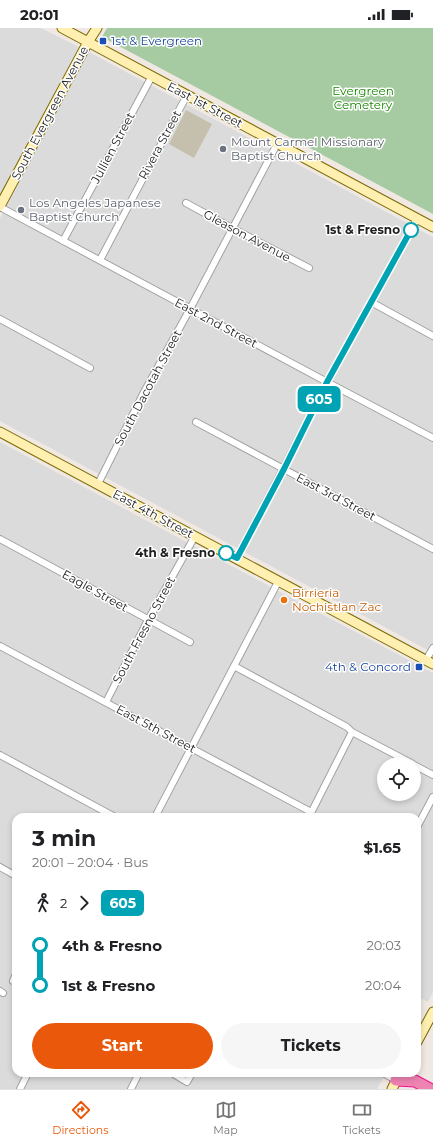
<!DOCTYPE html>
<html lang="en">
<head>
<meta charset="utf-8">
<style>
  body { margin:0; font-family:Montserrat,sans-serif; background:#f6f6f6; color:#202124; height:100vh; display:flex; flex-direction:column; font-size:15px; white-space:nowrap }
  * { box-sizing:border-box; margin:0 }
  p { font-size:13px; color:#757577 }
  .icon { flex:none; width:22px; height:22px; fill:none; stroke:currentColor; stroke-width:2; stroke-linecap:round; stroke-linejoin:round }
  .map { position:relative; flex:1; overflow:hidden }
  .drawer { position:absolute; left:12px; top:785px; width:409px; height:264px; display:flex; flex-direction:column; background:#fff; border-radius:12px; box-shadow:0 2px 6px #0003 }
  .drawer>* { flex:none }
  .badge { padding:0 8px; border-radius:6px; font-size:14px; line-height:26px }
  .controls { position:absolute; left:377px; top:729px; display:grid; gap:8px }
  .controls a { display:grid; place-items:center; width:44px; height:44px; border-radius:50%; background:#fff; box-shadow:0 2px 6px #0003; font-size:20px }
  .map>.badge { position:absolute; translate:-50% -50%; box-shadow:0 0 0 2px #fff }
  .legs { display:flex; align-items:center; gap:6px; height:44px; padding:0 20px; font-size:13px }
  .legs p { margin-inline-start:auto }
  .head { display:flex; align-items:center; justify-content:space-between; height:68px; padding:0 20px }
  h1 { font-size:22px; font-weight:700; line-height:30px }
  .action { display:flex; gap:8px; margin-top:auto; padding:8px 20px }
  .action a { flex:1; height:46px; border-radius:24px; background:#ea580c; color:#fff; font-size:16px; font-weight:700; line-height:46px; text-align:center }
  .action a+a { background:#f6f6f6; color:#202124 }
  ul { padding:0 20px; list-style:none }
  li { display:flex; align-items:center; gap:14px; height:40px; font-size:15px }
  li i { display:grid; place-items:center; width:6px; height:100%; margin:0 5px; background:currentColor }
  li i::after { content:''; width:10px; height:10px; margin:-5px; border:3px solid; border-radius:50%; background:#fff }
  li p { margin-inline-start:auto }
  li:first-child i { background:linear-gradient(#0000 50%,currentColor 0) }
  li:last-child i { background:linear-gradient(currentColor 50%,#0000 0) }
  .status { display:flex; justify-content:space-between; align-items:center; height:28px; padding:0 20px; background:#fff; direction:ltr }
  .status svg { height:11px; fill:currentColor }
  .tab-bar { display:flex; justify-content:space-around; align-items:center; height:56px; border-top:1px solid #e0e0e0; background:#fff; font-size:11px; color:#757577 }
  .tab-bar a { display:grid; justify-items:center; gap:2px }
  .tab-bar .selected { color:#ea580c }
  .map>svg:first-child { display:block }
</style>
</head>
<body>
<div class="status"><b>20:01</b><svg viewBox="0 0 49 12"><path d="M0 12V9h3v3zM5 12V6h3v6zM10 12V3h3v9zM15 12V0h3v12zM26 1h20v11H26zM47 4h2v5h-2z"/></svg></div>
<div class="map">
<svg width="433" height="1061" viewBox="0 0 433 1061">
  <rect width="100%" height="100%" fill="#f0e9e3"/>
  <path fill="#dcdbdb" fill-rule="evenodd" d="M0,0H41L89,24L433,209V625L0,393V190L4,183L0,181Z
    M0,414L194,518L433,645V964L428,974L417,968V789H16V1045H374L383,1050L377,1061H0ZM384,736H414V766H384Z"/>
  <path fill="#c5c0ae" d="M186,82L212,96L194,130L169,116Z"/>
  <path fill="#a6cba2" d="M107,0H433V186L102,9Z"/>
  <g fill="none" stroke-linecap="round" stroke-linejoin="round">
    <g stroke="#a2a2a2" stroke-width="8">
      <path id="street" d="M186,175L232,200L309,240
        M0,179L327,354L433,410
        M63,213L152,48
        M100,232L187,67
        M371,274L433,308
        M0,291L90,340
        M196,394L433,521
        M98,456L143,366L190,281L277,116
        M0,511L190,614
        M237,530L283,441L327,354L417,191
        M0,618L311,784
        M426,632L433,620
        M234,638L347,699L352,704L413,736
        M106,674L148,592L195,508
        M0,727L115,789
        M414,737L433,747
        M155,789L278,554
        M309,789L352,704
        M417,799L433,769
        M0,839L16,848
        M13,953L16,946
        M0,963L3,965
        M172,1045L187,1054L192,1045
        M383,1045L396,1052
        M20,1061L28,1045
        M131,1061L139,1045"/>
    </g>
    <g stroke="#7a6900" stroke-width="11">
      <path id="secondary" d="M62,0L433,199
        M0,178L88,14L97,0
        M0,404L433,636
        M417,1014L433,984
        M392,1061L400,1045"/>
    </g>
    <g stroke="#eb1492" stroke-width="13">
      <path id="highway" d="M396,1052L415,1053L430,1061"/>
    </g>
    <use href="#street" stroke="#fff" stroke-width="6"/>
    <use href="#secondary" stroke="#fff0b2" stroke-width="9"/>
    <use href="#highway" stroke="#ef83b2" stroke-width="11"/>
  </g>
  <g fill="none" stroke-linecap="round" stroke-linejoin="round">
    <g stroke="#fff" stroke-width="9">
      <path id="line-1" d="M226,525L237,530L284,441L327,354L411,202"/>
    </g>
    <use href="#line-1" stroke="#00a3b4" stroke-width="6"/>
  </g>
  <g fill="#1a4fb4" stroke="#fff" stroke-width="1.5">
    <rect x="99" y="9" width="8" height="8" rx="2"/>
    <rect x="415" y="635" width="8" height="8" rx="2"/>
  </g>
  <g fill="#6b7280" stroke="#fff" stroke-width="1.5">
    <circle cx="223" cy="121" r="4"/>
    <circle cx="21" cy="182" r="4"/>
  </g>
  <g fill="#fff" stroke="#00a3b4" stroke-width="2">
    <circle cx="411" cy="202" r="7"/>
    <circle cx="226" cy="525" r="7"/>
  </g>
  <circle fill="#e8710a" stroke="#fff" stroke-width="1.5" cx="284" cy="572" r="4"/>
  <g text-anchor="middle" stroke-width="3" stroke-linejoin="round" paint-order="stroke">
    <g font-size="12" fill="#164399" stroke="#fff" text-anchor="start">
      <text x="111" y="17">1st &amp; Evergreen</text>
      <text x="411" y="643" text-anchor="end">4th &amp; Concord</text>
    </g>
    <g font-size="12" fill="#178701" stroke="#fff">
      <text x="363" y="67">Evergreen<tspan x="363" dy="14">Cemetery</tspan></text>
    </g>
    <g font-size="12" fill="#1e1e1e" stroke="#fff">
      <text transform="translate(205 77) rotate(28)" y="4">East 1st Street</text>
      <text transform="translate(50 85) rotate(-62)" y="4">South Evergreen Avenue</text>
      <text transform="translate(160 117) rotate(-62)" y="4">Rivera Street</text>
      <text transform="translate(113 120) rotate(-62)" y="4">Jullien Street</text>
      <text transform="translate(247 208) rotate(28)" y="4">Gleason Avenue</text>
      <text transform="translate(216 295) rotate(28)" y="4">East 2nd Street</text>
      <text transform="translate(148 360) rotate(-62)" y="4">South Dacotah Street</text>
      <text transform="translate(336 469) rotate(28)" y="4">East 3rd Street</text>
      <text transform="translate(153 486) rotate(28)" y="4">East 4th Street</text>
      <text transform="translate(95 563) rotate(29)" y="4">Eagle Street</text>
      <text transform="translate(144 602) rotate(-62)" y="4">South Fresno Street</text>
      <text transform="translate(156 701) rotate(28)" y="4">East 5th Street</text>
    </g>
    <g font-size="12" fill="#5b616d" stroke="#fff" text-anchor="start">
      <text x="231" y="118">Mount Carmel Missionary<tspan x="231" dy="14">Baptist Church</tspan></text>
      <text x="29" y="179">Los Angeles Japanese<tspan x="29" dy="14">Baptist Church</tspan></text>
    </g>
    <g font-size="12" font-weight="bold" fill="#1e1e1e" stroke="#fff" text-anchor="end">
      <text x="400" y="206">1st &amp; Fresno</text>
      <text x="215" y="529">4th &amp; Fresno</text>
    </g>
    <g font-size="12" fill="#c56008" stroke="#fff" text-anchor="start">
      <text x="292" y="569">Birrieria<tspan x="292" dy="14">Nochistlan Zac</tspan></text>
    </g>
  </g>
</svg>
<div class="controls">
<a><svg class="icon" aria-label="locate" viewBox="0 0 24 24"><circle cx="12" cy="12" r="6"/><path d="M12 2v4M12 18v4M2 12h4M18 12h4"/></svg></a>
</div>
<b class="badge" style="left:319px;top:371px;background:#00a3b4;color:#fff">605</b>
<section class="drawer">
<div class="head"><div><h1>3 min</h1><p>20:01 – 20:04 · Bus</p></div><b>$1.65</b></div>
<div class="legs"><svg class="icon" aria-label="walk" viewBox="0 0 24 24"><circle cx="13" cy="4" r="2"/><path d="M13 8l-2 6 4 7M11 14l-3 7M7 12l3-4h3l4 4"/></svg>2<svg class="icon" aria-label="forward" viewBox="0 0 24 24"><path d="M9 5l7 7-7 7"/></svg><b class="badge" style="background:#00a3b4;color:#fff">605</b></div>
<ul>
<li><i style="color:#00a3b4"></i><b>4th &amp; Fresno</b><p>20:03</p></li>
<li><i style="color:#00a3b4"></i><b>1st &amp; Fresno</b><p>20:04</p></li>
</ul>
<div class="action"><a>Start</a><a>Tickets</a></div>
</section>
</div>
<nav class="tab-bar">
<a class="selected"><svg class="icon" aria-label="directions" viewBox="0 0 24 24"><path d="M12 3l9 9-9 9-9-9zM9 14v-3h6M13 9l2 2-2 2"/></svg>Directions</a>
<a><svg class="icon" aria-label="map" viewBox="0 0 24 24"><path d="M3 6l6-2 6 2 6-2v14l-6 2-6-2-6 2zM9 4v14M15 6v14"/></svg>Map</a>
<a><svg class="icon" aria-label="tickets" viewBox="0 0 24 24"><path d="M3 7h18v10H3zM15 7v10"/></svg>Tickets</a>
</nav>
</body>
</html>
